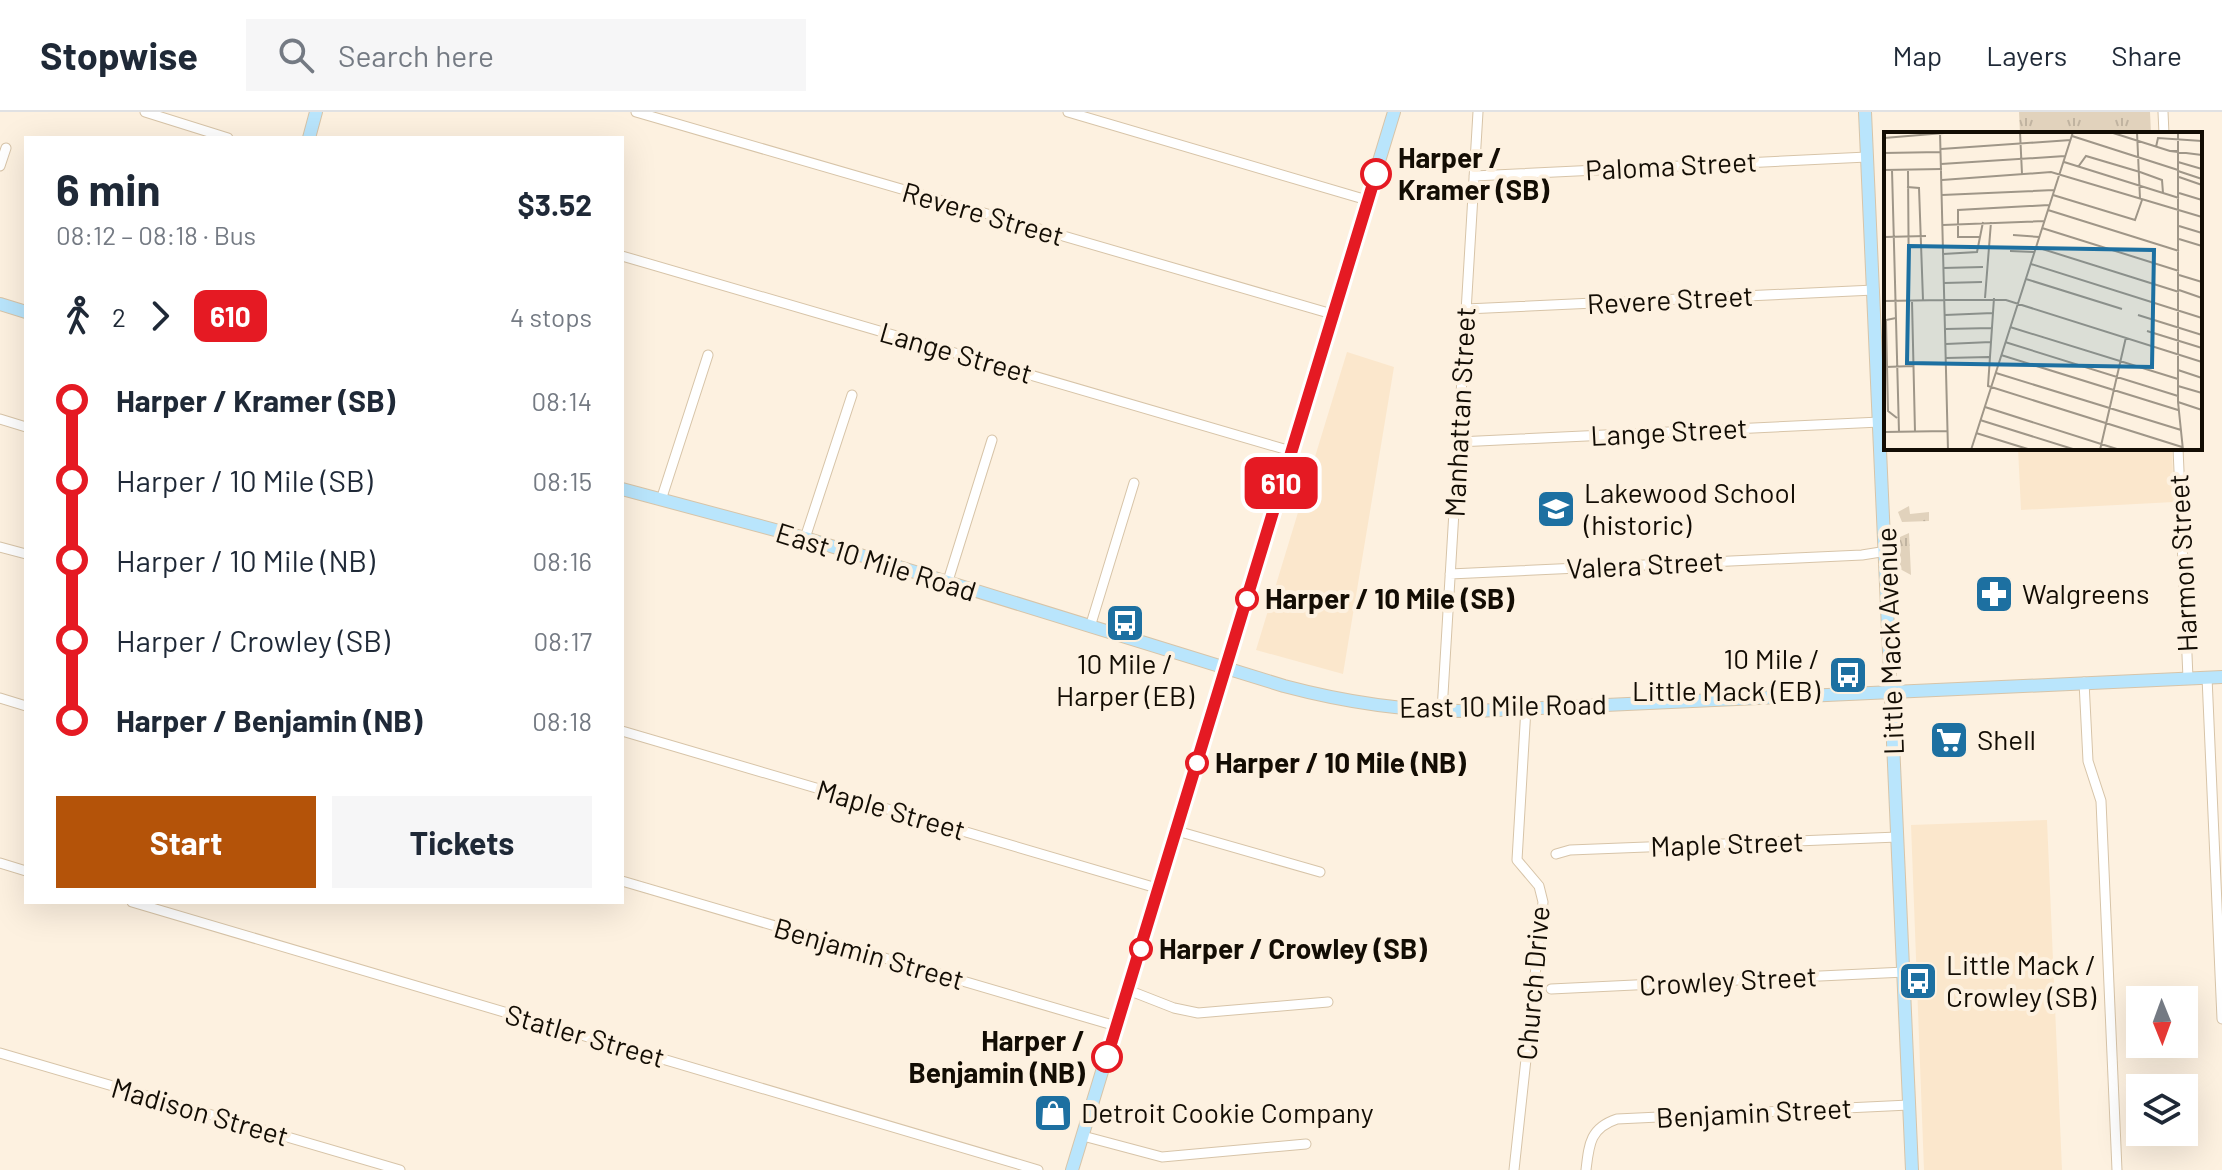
<!DOCTYPE html>
<html lang="en">
<head>
<meta charset="utf-8">
<style>
  body { margin:0; font-family:Barlow,sans-serif; background:#f6f6f7; color:#1f2937; height:100vh; display:flex; flex-direction:column; font-size:30px; white-space:nowrap }
  * { box-sizing:border-box; margin:0 }
  p { font-size:26px; color:#747a83 }
  .icon { flex:none; width:44px; height:44px; fill:none; stroke:currentColor; stroke-width:2; stroke-linecap:round; stroke-linejoin:round }
  .map { position:relative; flex:1; overflow:hidden }
  .sheet { position:absolute; left:24px; top:24px; width:600px; height:768px; display:flex; flex-direction:column; background:#fff; border-radius:0px; box-shadow:0 8px 32px #0002 }
  .sheet>* { flex:none }
  .badge { padding:0 16px; border-radius:12px; font-size:28px; line-height:52px }
  .needle { width:52px; rotate:179deg }
  .fabs { position:absolute; left:2126px; top:874px; display:grid; gap:16px }
  .fabs a { display:grid; place-items:center; width:72px; height:72px; border-radius:0px; background:#fff; box-shadow:0 8px 32px #0002; font-size:40px }
  .map>.badge { position:absolute; translate:-50% -50%; box-shadow:0 0 0 4px #fff }
  .legs { display:flex; align-items:center; gap:12px; height:88px; padding:0 32px; font-size:26px }
  .legs p { margin-inline-start:auto }
  .summary { display:flex; align-items:center; justify-content:space-between; height:136px; padding:0 32px }
  h1 { font-size:44px; font-weight:700; line-height:60px }
  .primary-button { display:flex; gap:16px; margin-top:auto; padding:16px 32px }
  .primary-button a { flex:1; height:92px; border-radius:0px; background:#b45309; color:#fff; font-size:32px; font-weight:700; line-height:92px; text-align:center }
  .primary-button a+a { background:#f6f6f7; color:#1f2937 }
  ul { padding:0 32px; list-style:none }
  li { display:flex; align-items:center; gap:28px; height:80px; font-size:30px }
  li i { display:grid; place-items:center; width:12px; height:100%; margin:0 10px; background:currentColor }
  li i::after { content:''; width:20px; height:20px; margin:-10px; border:6px solid; border-radius:50%; background:#fff }
  li p { margin-inline-start:auto }
  li:first-child i { background:linear-gradient(#0000 50%,currentColor 0) }
  li:last-child i { background:linear-gradient(currentColor 50%,#0000 0) }
  header { display:flex; align-items:center; gap:48px; box-sizing:border-box; height:112px; padding:0 40px; background:#fff; border-bottom:2px solid #e0e1e3 }
  header strong { font-size:38px }
  nav { display:flex; gap:44px; margin-inline-start:auto; font-size:28px }
  .search { width:560px; height:72px; background:#f6f6f7; display:flex; align-items:center; gap:20px; box-sizing:border-box; padding:0 28px; border-radius:0px; color:#747a83; font-size:30px }
  .map>svg:first-child { display:block }
</style>
</head>
<body>
<header>
<strong>Stopwise</strong>
<div class="search"><svg class="icon" aria-label="search" viewBox="0 0 24 24"><circle cx="10" cy="10" r="6"/><path d="M15 15l6 6"/></svg>Search here</div>
<nav><a>Map</a><a>Layers</a><a>Share</a></nav>
</header>
<div class="map">
<svg width="2222" height="1058" viewBox="0 0 2222 1058">
  <defs>
    <pattern id="grass-tufts" width="24" height="20" patternUnits="userSpaceOnUse" patternTransform="scale(2)"><rect width="24" height="20" fill="#e1d2bc"/><path d="M3 7l-1-3M5 7V3M7 7l1-3M15 17l-1-3M17 17v-4M19 17l1-3" fill="none" stroke="#c0b3a0"/></pattern>
  </defs>
  <rect width="100%" height="100%" fill="#fdf1e0"/>
  <path fill="#fbe7cc" d="M1347,240L1394,255L1343,562L1256,538Z
    M2018,336H2172L2174,390L2021,398Z
    M2047,708L2062,1058H1924L1911,713Z"/>
  <path fill="url(#grass-tufts)" d="M2019,0H2150L2151,22H2020Z
    M1909,394L1910,402L1929,400V409L1902,410L1898,400Z
    M1909,421L1911,463L1900,457V425Z"/>
  <g fill="none" stroke-linecap="round" stroke-linejoin="round">
    <g stroke="#d7c4a8" stroke-width="11">
      <path id="street" d="M145,0L228,26
        M636,0L1332,202
        M1068,0L1367,88
        M2163,0L2164,22
        M0,54L6,36
        M1474,64L1867,45
        M622,144L1291,339
        M1466,197L1874,178
        M0,307L26,315
        M1458,330L1880,310
        M2178,336L2188,566
        M661,388L708,243
        M805,426L852,283
        M0,435L26,442
        M1450,462L1862,443L1887,439
        M947,472L992,328
        M1090,515L1134,371
        M2207,565L2222,907
        M2084,570L2088,649L2101,689L2117,1058
        M0,586L26,594
        M1442,599L1478,0
        M622,619L1160,777
        M1177,719L1320,760
        M1556,742L1570,738L1898,725
        M0,751L26,759
        M622,769L1116,914
        M132,790L1038,1058
        M1551,877L1905,860
        M1128,878L1174,896L1198,901L1328,890
        M0,941L400,1058
        M1083,1024L1162,1045L1306,1032
        M1514,1058L1543,790L1539,774L1517,748L1526,596
        M1586,1058C1589,1032 1590,1016 1617,1007L1909,993"/>
    </g>
    <g stroke="#d7c4a8" stroke-width="14">
      <path id="secondary" d="M1865,0L1912,1058
        M309,26L316,0
        M0,192L26,200
        M622,377L805,426L1284,574C1348,591 1408,600 1474,599L2222,565
        M1072,1058L1394,0"/>
    </g>
    <use href="#street" stroke="#fff" stroke-width="9"/>
    <use href="#secondary" stroke="#b9e5fc" stroke-width="12"/>
  </g>
  <g fill="none" stroke-linecap="round" stroke-linejoin="round">
    <g stroke="#fff" stroke-width="18">
      <path id="line-1" d="M1107,945L1376,62"/>
    </g>
    <use href="#line-1" stroke="#e51a23" stroke-width="12"/>
  </g>
  <defs>
    <g id="school-square" transform="scale(2)"><rect x="-9" y="-9" width="18" height="18" rx="4" fill="#1d70a1" stroke="#fdf1e0"/><path d="M0-5L7-2L0 1L-7-2ZM-4 1L0 2.5L4 1V4Q0 6-4 4Z" fill="#fff"/></g>
    <g id="pharmacy-square" transform="scale(2)"><rect x="-9" y="-9" width="18" height="18" rx="4" fill="#1d70a1" stroke="#fdf1e0"/><path d="M-2-6h4v4h4v4h-4v4h-4v-4h-4v-4h4Z" fill="#fff"/></g>
    <g id="bus-square" transform="scale(2)"><rect x="-9" y="-9" width="18" height="18" rx="4" fill="#1d70a1" stroke="#fdf1e0"/><path d="M-5-6H5V4H4V6H2V4H-2V6H-4V4H-5ZM-3.5-4V0h7V-4ZM-3.5 1.2v1.5H-2V1.2ZM2 1.2v1.5H3.5V1.2Z" fill="#fff"/></g>
    <g id="supermarket-square" transform="scale(2)"><rect x="-9" y="-9" width="18" height="18" rx="4" fill="#1d70a1" stroke="#fdf1e0"/><path d="M-6-5.5h2.5l.6 2H6L4.5 2H-2.5L-4.4-4H-6ZM-1.5 3.2a1.3 1.3 0 1 0 .1 0ZM3 3.2a1.3 1.3 0 1 0 .1 0Z" fill="#fff"/></g>
    <g id="shop-square" transform="scale(2)"><rect x="-9" y="-9" width="18" height="18" rx="4" fill="#1d70a1" stroke="#fdf1e0"/><path d="M-5-2.5h2.3a2.7 3.5 0 0 1 5.4 0H5L5.5 6h-11ZM-1.5-2.5h3a1.5 2.3 0 0 0-3 0Z" fill="#fff"/></g>
  </defs>
  <g fill-rule="evenodd">
    <use href="#school-square" x="1556" y="397"/>
    <use href="#pharmacy-square" x="1994" y="482"/>
    <use href="#bus-square" x="1125" y="511"/>
    <use href="#bus-square" x="1848" y="563"/>
    <use href="#supermarket-square" x="1949" y="628"/>
    <use href="#bus-square" x="1918" y="869"/>
    <use href="#shop-square" x="1053" y="1001"/>
  </g>
  <g fill="#fff" stroke="#e51a23" stroke-width="4">
    <circle cx="1376" cy="62" r="14"/>
    <circle cx="1247" cy="487" r="10"/>
    <circle cx="1197" cy="651" r="10"/>
    <circle cx="1141" cy="837" r="10"/>
    <circle cx="1107" cy="945" r="14"/>
  </g>
  <g text-anchor="middle" stroke-width="8" stroke-linejoin="round" paint-order="stroke">
    <g font-size="28" font-weight="bold" fill="#130d04" stroke="#fdf1e0" text-anchor="start">
      <text x="1398" y="56">Harper /<tspan x="1398" dy="32">Kramer (SB)</tspan></text>
      <text x="1265" y="497">Harper / 10 Mile (SB)</text>
      <text x="1215" y="661">Harper / 10 Mile (NB)</text>
      <text x="1159" y="847">Harper / Crowley (SB)</text>
      <text x="1085" y="939" text-anchor="end">Harper /<tspan x="1085" dy="32">Benjamin (NB)</tspan></text>
    </g>
    <g font-size="28" fill="#130d04" stroke="#fdf1e0">
      <text transform="translate(1671 54) rotate(-3)" y="10">Paloma Street</text>
      <text transform="translate(983 102) rotate(16)" y="10">Revere Street</text>
      <text transform="translate(1670 188) rotate(-3)" y="10">Revere Street</text>
      <text transform="translate(956 241) rotate(16)" y="10">Lange Street</text>
      <text transform="translate(1460 300) rotate(-87)" y="10">Manhattan Street</text>
      <text transform="translate(1669 320) rotate(-3)" y="10">Lange Street</text>
      <text transform="translate(876 450) rotate(17)" y="10">East 10 Mile Road</text>
      <text transform="translate(2183 451) rotate(-93)" y="10">Harmon Street</text>
      <text transform="translate(1645 453) rotate(-3)" y="10">Valera Street</text>
      <text transform="translate(1890 529) rotate(-92)" y="10">Little Mack Avenue</text>
      <text transform="translate(1503 594) rotate(-1)" y="10">East 10 Mile Road</text>
      <text transform="translate(891 698) rotate(16)" y="10">Maple Street</text>
      <text transform="translate(1727 732) rotate(-2)" y="10">Maple Street</text>
      <text transform="translate(869 842) rotate(16)" y="10">Benjamin Street</text>
      <text transform="translate(1728 869) rotate(-3)" y="10">Crowley Street</text>
      <text transform="translate(1533 871) rotate(-85)" y="10">Church Drive</text>
      <text transform="translate(585 924) rotate(16)" y="10">Statler Street</text>
      <text transform="translate(200 1000) rotate(16)" y="10">Madison Street</text>
      <text transform="translate(1754 1001) rotate(-3)" y="10">Benjamin Street</text>
    </g>
    <g font-size="28" fill="#130d04" stroke="#fdf1e0" text-anchor="start">
      <text x="1584" y="391">Lakewood School<tspan x="1584" dy="32">(historic)</tspan></text>
      <text x="2022" y="492">Walgreens</text>
      <text x="1820" y="557" text-anchor="end">10 Mile /<tspan x="1820" dy="32">Little Mack (EB)</tspan></text>
      <text x="1125" y="562" text-anchor="middle">10 Mile /<tspan x="1125" dy="32">Harper (EB)</tspan></text>
      <text x="1977" y="638">Shell</text>
      <text x="1946" y="863">Little Mack /<tspan x="1946" dy="32">Crowley (SB)</tspan></text>
      <text x="1081" y="1011">Detroit Cookie Company</text>
    </g>
  </g>
  <g transform="translate(1884 20)">
    <rect width="318" height="318" fill="#fdf1e0"/>
    <path fill="none" stroke="#9f9688" stroke-width="2" d="M56,0L64,318M136,0L138,42M226,0L286,19M253,0L256,67M294,0V270L299,318M188,4L294,38M0,6L72,0M272,15L274,6L318,9M57,17L187,8M294,19H286L318,23M0,21L57,20M180,30L295,66M294,30L318,37M57,32L181,24M194,35L202,24L256,40L278,48L279,61M0,38L58,37M8,38L15,300M24,38L25,168M294,39L318,47M295,45L318,53M58,48L167,40L318,85M23,55L35,56L39,168M295,61L318,68M58,63L170,58M169,63L251,88L258,68M164,78L295,119M59,93L160,89M295,94L318,101M158,96L295,139M129,103L155,105M0,105L42,104M96,105H74V78L165,73M295,107L318,114M152,115L295,160M126,119L151,120M59,122L93,120L99,90M147,132L318,186M59,136L99,135M295,143L318,150M142,147L238,177M60,151L98,150M295,158L318,166M101,166L107,90M110,166L104,254L298,315M60,168H122L318,230M0,169L60,168M28,169L31,300M61,183L109,181M254,183L318,203M12,186L2,188L4,279L13,286M126,195L294,247M61,197L108,196M263,199L318,216M121,210L294,264M62,212L107,210M117,223L294,278M62,226L105,225M1,235L29,234M294,238L318,246M112,241L297,298M294,254L318,261M294,270L318,278M101,275L236,318M96,288L192,318M0,300L64,299M92,301L147,318M68,318H98M87,318L189,0M216,318L242,205"/>
    <path fill="#1d70a1" fill-opacity="0.15" stroke="#1d70a1" stroke-width="4" d="M25,114L270,118L268,235L23,231Z"/>
    <rect width="318" height="318" fill="none" stroke="#130d04" stroke-width="4"/>
  </g>
</svg>
<div class="fabs">
<a><svg class="needle" viewBox="-14 -14 28 28"><path d="M0-13l5 13h-10z" fill="#e53935"/><path d="M0 13l5-13h-10z" fill="#747a83"/></svg></a>
<a><svg class="icon" aria-label="layers" viewBox="0 0 24 24"><path d="M12 4l9 5-9 5-9-5zM3 14l9 5 9-5"/></svg></a>
</div>
<b class="badge" style="left:1281px;top:371px;background:#e51a23;color:#fff">610</b>
<section class="sheet">
<div class="summary"><div><h1>6 min</h1><p>08:12 – 08:18 · Bus</p></div><b>$3.52</b></div>
<div class="legs"><svg class="icon" aria-label="walk" viewBox="0 0 24 24"><circle cx="13" cy="4" r="2"/><path d="M13 8l-2 6 4 7M11 14l-3 7M7 12l3-4h3l4 4"/></svg>2<svg class="icon" aria-label="forward" viewBox="0 0 24 24"><path d="M9 5l7 7-7 7"/></svg><b class="badge" style="background:#e51a23;color:#fff">610</b><p>4 stops</p></div>
<ul>
<li><i style="color:#e51a23"></i><b>Harper / Kramer (SB)</b><p>08:14</p></li>
<li><i style="color:#e51a23"></i><span>Harper / 10 Mile (SB)</span><p>08:15</p></li>
<li><i style="color:#e51a23"></i><span>Harper / 10 Mile (NB)</span><p>08:16</p></li>
<li><i style="color:#e51a23"></i><span>Harper / Crowley (SB)</span><p>08:17</p></li>
<li><i style="color:#e51a23"></i><b>Harper / Benjamin (NB)</b><p>08:18</p></li>
</ul>
<div class="primary-button"><a>Start</a><a>Tickets</a></div>
</section>
</div>
</body>
</html>
